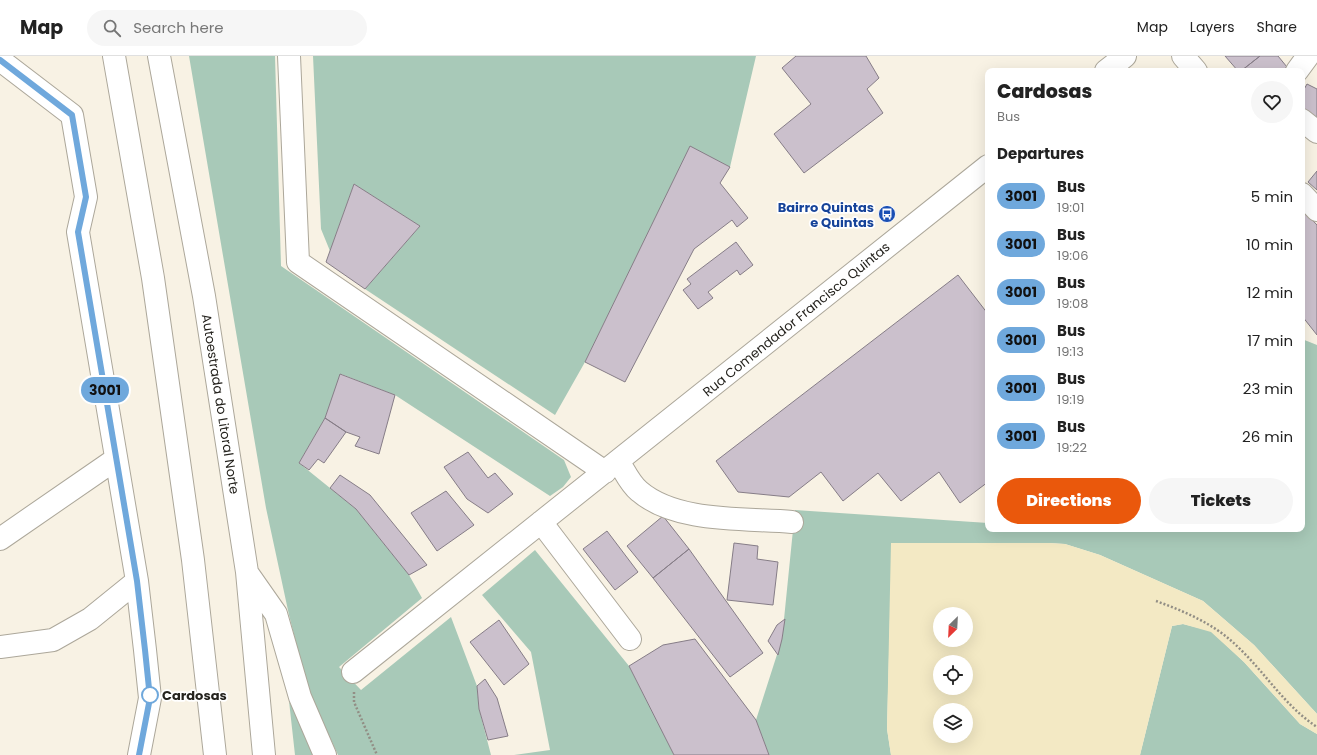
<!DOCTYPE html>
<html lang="en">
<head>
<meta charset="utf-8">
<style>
  body { margin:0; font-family:Poppins,sans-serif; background:#f6f6f6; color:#222; height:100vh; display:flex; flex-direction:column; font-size:15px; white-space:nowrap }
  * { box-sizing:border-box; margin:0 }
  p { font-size:13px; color:#767676 }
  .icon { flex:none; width:22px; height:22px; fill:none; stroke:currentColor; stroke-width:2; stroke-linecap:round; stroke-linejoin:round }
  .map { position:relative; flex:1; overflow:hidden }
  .details { position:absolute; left:985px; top:12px; width:320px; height:464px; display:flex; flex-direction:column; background:#fff; border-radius:8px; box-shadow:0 4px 16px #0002 }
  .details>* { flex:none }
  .badge { padding:0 8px; border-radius:13px; font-size:14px; line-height:26px }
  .needle { width:26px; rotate:204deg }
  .buttons { position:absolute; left:933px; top:551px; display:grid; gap:8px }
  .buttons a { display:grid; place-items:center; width:40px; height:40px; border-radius:50%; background:#fff; box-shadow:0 4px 16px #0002; font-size:20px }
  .map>.badge { position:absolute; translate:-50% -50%; box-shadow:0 0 0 2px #fff }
  h2 { padding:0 12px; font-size:15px; line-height:36px }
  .round { display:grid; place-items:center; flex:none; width:42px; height:42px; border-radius:21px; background:#f6f6f6 }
  .summary { display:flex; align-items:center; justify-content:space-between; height:68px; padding:0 12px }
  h1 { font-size:19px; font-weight:800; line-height:30px }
  .button { display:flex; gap:8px; margin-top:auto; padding:8px 12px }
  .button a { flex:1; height:46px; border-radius:24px; background:#ea580c; color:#fff; font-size:16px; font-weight:800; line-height:46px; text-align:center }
  .button a+a { background:#f6f6f6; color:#222 }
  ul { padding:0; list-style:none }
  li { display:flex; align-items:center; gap:12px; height:48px; padding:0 12px }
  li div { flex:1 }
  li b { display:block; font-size:15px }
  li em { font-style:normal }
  li .badge { min-width:44px; font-weight:700; text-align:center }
  header { display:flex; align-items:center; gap:24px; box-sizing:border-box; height:56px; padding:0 20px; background:#fff; border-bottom:1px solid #e0e0e0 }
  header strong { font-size:19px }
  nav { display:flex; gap:22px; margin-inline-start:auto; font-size:14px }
  .search { width:280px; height:36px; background:#f6f6f6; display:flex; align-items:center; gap:10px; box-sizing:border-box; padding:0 14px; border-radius:22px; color:#767676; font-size:15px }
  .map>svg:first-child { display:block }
</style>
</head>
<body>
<header>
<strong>Map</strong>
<div class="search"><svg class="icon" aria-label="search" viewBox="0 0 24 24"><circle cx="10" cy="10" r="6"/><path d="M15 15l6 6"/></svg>Search here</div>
<nav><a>Map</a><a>Layers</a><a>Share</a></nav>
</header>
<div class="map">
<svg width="1317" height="699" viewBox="0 0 1317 699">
  <rect width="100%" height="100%" fill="#f8f2e4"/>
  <path fill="#a8c9b8" d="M189,0H275L281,210L564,404L571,421L563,431L550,440L395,339L341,318L325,362L299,407L356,453L409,519L422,542L339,611L361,634L451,561L477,630L479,653L491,699H338L308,634L289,559L266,452Z
    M313,0H756L730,111L690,91L585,306L555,359L365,233L420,170L354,128L330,195L321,173Z
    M1302,283L1317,289V658L1254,589L1203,545L1100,499L1065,488L1049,487H892L887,673L891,699H769L756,664L782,583L795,454L988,467V473H1302Z
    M535,494L629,610L674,699H514L550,694L531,596L482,539Z
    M1183,568L1211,575L1244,606L1300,668L1317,678V699H1140L1172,570Z
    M289,645L315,699H295Z"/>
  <path fill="#f3e9c4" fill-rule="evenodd" d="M891,487H1049L1065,488L1100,499L1203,545L1254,589L1317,658V678L1300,668L1244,606L1211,576L1183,568L1172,570L1140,699H891L887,673ZM940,558H966V584H940ZM940,606H966V632H940ZM940,654H966V680H940Z"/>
  <path fill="#cbc0cc" stroke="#867d87" d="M796,0H866L879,22L867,33L883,57L804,117L774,78L811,48L782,12Z
    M1225,0H1260L1241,15H1238Z
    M1260,0H1278L1287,11L1281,15H1241Z
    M1307,28L1317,33V64L1302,55V37Z
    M690,90L730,111L720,127L748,162L737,171L732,164L694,193L625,326L585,306Z
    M1317,115V134L1308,126Z
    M354,128L420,170L365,233L326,206Z
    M1302,153L1317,169V279L1302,260Z
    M736,186L753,209L740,219L737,214L708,236L713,242L698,253L683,234L691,228L687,223Z
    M958,219L988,258V426L960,447L939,416L901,445L878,417L843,445L821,416L789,441L738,436L716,405Z
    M340,318L395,339L379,398L355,390L360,381L346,376L325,362Z
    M325,362L346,376L324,407L318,403L309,414L299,407Z
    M468,396L488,422L495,417L513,438L488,457L467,443L444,411Z
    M340,419L370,439L427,509L409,519L356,453L330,432Z
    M446,435L474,469L437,495L411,457Z
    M663,460L689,493L653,522L627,490Z
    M607,475L638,516L615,534L583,493Z
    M734,487L758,490L757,503L778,506L773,549L727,544Z
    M689,493L763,597L730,621L653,522Z
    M785,563L782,583L778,599L768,585L777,569Z
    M499,564L529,608L504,629L470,586Z
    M695,583L756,664L769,699H674L629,610L663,589Z
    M485,623L497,642L508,680L488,684L479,653L477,630Z"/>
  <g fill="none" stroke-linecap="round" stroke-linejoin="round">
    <g stroke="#aca79a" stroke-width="24">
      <path id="minor" d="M289,0L298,206L605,416
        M1183,0L1196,15
        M0,4L72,59L86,141L78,176L137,525L145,594L150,642L139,699
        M1106,15L1125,0
        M1297,15L1308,0
        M1302,64L1317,76
        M1302,138L1317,154
        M618,405C624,414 630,428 639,435C676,467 744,462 792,466
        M541,466L630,583
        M0,483L116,403
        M0,591L53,584L90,563L137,525
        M353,616L988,110"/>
    </g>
    <g stroke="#aca79a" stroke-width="24">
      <path id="highway" d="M114,0L153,222L193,504L215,699
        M159,0L204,240L247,516L264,699
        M248,518L276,558L300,641L325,699"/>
    </g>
    <path stroke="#928e85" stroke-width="2.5" stroke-dasharray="2 2" stroke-linecap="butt" d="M1156,545C1186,556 1217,569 1240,593C1267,619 1285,650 1317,671
      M354,636V646L377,699"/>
    <use href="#minor" stroke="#fff" stroke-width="22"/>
    <use href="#highway" stroke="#fff" stroke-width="22"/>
  </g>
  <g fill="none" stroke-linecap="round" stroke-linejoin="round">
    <g stroke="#fff" stroke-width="9">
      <path id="line" d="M0,4L72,59L86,141L78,176L137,525L145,594L150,642L139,699"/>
    </g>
    <use href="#line" stroke="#6fa8dc" stroke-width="6"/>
  </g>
  <defs>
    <g id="bus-disc" transform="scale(0.9)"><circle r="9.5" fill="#1a4fb4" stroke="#fff"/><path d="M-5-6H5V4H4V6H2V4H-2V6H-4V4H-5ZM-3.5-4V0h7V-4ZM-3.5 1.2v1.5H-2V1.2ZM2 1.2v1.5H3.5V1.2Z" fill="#fff"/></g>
  </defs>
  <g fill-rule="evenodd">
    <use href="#bus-disc" x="887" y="158"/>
  </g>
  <circle fill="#fff" stroke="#6fa8dc" stroke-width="2" cx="150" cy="639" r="8"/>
  <g text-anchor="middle" stroke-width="3.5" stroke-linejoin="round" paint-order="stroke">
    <g font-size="13" font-weight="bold" fill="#164399" stroke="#fff" text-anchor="end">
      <text x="874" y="156">Bairro Quintas<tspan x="874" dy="15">e Quintas</tspan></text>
    </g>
    <g font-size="13" fill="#25231e" stroke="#fff">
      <text transform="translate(796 263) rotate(-39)" y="5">Rua Comendador Francisco Quintas</text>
      <text transform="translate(221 348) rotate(81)" y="5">Autoestrada do Litoral Norte</text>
    </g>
    <g font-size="13" font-weight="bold" fill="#25231e" stroke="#fff" text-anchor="start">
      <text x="162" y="644">Cardosas</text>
    </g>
  </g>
</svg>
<div class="buttons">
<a><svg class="needle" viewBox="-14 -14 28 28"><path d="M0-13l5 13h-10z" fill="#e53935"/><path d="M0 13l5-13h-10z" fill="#767676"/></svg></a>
<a><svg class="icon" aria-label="locate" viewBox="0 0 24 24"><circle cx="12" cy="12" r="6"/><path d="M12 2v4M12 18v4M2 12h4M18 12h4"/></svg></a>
<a><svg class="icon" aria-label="layers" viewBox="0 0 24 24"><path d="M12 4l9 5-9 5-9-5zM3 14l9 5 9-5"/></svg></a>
</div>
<b class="badge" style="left:105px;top:334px;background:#6fa8dc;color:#111">3001</b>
<section class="details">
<div class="summary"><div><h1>Cardosas</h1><p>Bus</p></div><a class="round"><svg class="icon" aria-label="heart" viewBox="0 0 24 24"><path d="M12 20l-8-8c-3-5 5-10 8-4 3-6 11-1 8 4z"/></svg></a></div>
<h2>Departures</h2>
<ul>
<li><span class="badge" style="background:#6fa8dc;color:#111">3001</span><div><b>Bus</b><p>19:01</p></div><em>5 min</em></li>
<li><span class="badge" style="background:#6fa8dc;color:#111">3001</span><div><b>Bus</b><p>19:06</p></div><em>10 min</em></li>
<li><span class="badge" style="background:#6fa8dc;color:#111">3001</span><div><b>Bus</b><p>19:08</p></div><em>12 min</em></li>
<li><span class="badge" style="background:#6fa8dc;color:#111">3001</span><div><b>Bus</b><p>19:13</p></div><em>17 min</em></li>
<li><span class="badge" style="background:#6fa8dc;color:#111">3001</span><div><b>Bus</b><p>19:19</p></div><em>23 min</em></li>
<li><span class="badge" style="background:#6fa8dc;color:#111">3001</span><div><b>Bus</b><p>19:22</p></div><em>26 min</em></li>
</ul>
<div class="button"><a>Directions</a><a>Tickets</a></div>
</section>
</div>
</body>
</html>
